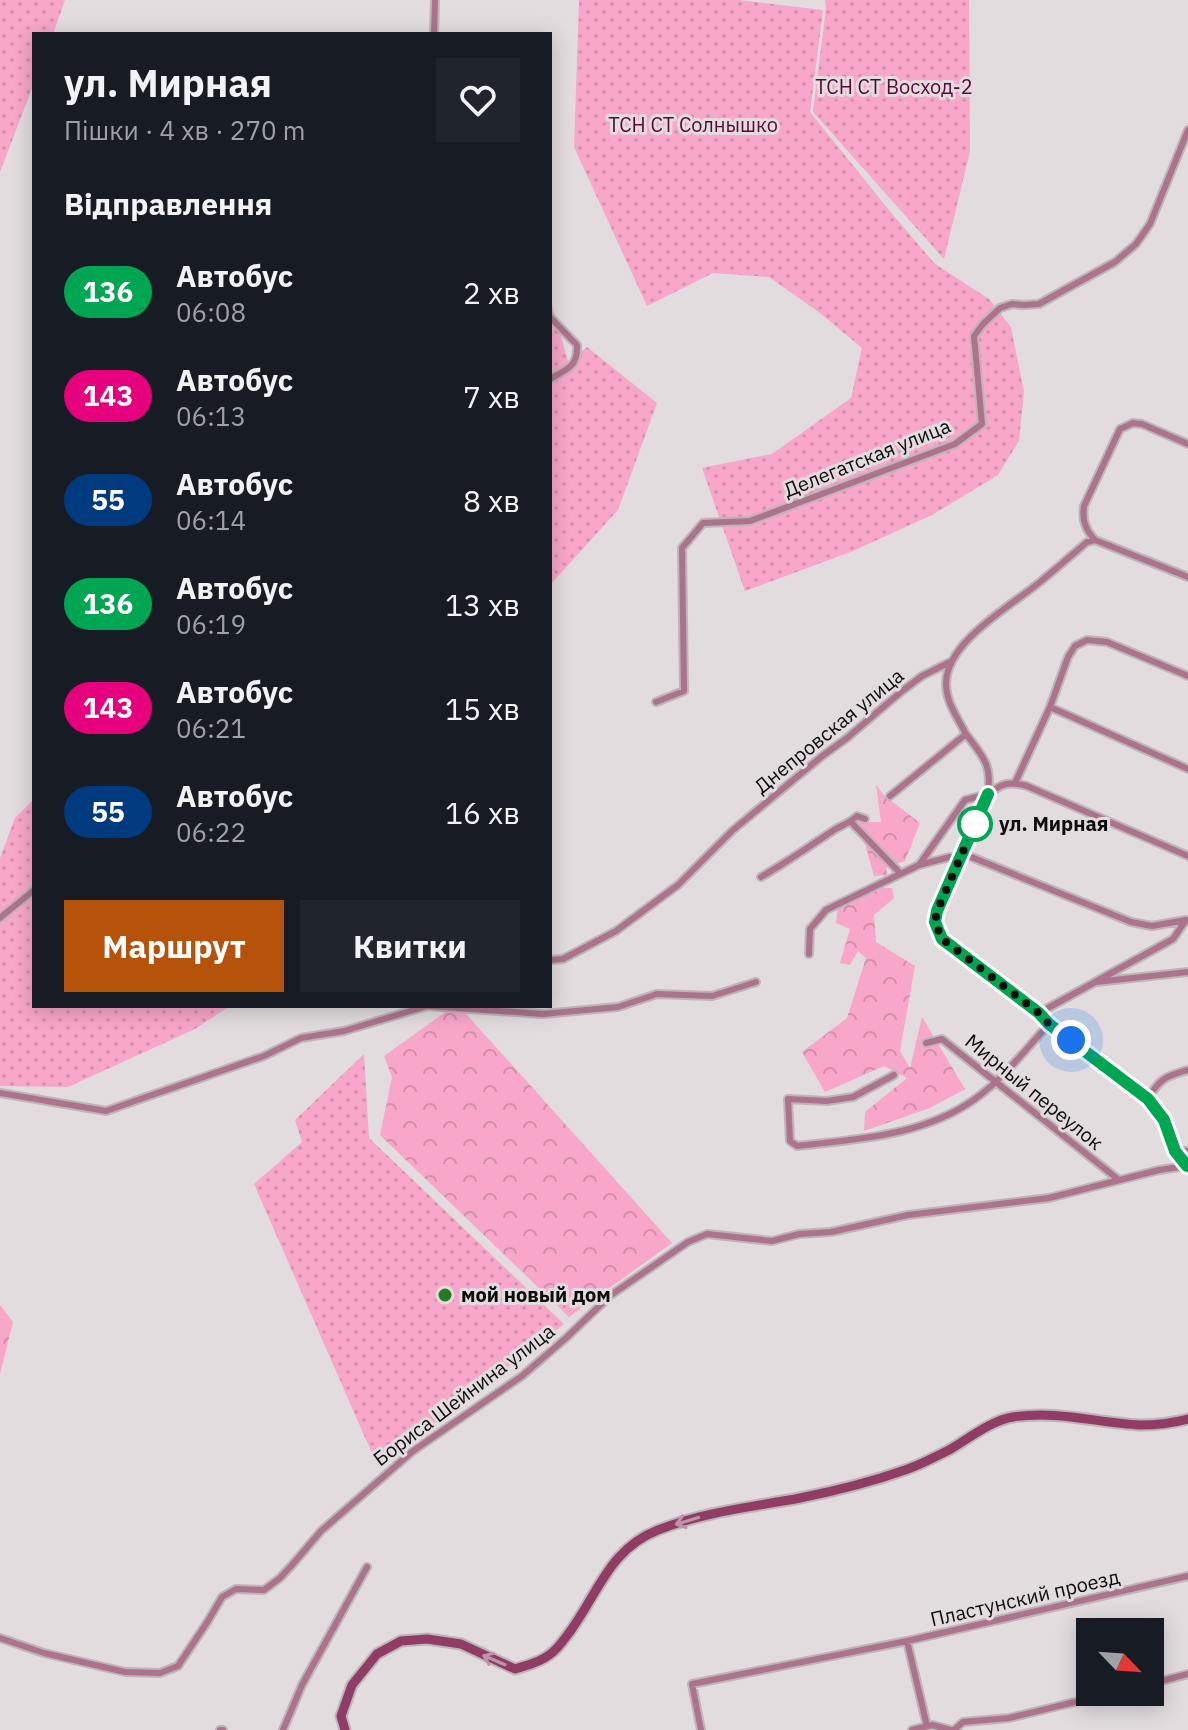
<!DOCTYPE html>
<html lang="uk">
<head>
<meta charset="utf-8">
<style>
  body { margin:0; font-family:"IBM Plex Sans",sans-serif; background:#20242c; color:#f1f3f6; height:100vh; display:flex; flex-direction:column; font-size:30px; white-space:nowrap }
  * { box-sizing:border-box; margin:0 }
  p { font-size:26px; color:#9ea1a6 }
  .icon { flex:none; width:44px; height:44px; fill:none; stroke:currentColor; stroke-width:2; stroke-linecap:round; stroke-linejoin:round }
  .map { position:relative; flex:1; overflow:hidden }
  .panel { position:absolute; left:32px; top:32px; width:520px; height:976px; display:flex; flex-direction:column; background:#171b24; border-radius:0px; box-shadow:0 4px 20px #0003 }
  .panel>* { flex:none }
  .badge { padding:0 16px; border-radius:26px; font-size:28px; line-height:52px }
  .needle { width:52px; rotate:115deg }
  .controls { position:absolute; left:1076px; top:1618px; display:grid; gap:16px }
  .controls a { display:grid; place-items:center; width:88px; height:88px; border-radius:0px; background:#171b24; box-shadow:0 4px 20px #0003; font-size:40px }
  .you { position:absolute; width:40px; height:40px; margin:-20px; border:6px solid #fff; border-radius:50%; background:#1a73e8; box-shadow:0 0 0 12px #1a73e833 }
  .map>.badge { position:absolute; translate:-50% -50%; box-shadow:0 0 0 4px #fff }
  h2 { padding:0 32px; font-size:30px; line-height:72px }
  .round { display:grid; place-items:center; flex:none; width:84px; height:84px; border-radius:0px; background:#20242c }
  .summary { display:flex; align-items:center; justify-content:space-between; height:136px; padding:0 32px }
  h1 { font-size:38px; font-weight:700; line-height:60px }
  .cta { display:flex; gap:16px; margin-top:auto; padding:16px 32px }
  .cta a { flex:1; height:92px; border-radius:0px; background:#b45309; color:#fff; font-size:32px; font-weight:700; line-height:92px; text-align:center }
  .cta a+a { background:#20242c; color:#f1f3f6 }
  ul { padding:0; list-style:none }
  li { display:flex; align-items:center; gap:24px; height:104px; padding:0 32px }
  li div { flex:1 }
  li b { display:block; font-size:30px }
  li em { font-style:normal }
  li .badge { min-width:88px; font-weight:700; text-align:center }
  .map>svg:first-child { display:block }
</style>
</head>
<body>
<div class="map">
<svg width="1188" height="1730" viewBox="0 0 1188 1730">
  <defs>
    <pattern id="green-dots" width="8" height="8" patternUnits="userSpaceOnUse" patternTransform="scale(2)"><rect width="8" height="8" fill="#f8a6c9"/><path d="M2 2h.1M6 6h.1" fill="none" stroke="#d38eab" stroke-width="1.8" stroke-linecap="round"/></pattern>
    <pattern id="forest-crowns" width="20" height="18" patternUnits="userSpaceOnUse" patternTransform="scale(2)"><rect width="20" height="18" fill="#f8a6c9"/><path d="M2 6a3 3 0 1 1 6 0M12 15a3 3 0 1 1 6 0" fill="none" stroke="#d38eab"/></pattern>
  </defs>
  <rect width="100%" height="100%" fill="#e2dcde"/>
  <path fill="url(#green-dots)" d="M0,0H65L53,34H34V83L0,172Z
    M579,0H739L823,10L810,112L893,215L935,264L989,299L1011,327L1024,392L1019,441L998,475L932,515L853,551L745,591L702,468L772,454L851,398L862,348L820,313L769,277L713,273L647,306L574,147Z
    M825,0H969L970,151L944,259L813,112L826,8Z
    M550,298L568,361L587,347L657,403L618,510L550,585Z
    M34,799V1006H230L195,1029L68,1087L0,1086V858L15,818Z
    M364,1054L369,1138L564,1324L378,1467L254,1184L302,1142L295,1120Z"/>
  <path fill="url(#forest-crowns)" d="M876,785L885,796L920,823L905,861L886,867L887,875L874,876L859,822H881Z
    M883,888H892L894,898L874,915L876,942L915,966L900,1051L910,1068L922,1017L965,1089L930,1108L864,1131L865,1112L907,1078L884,1066L825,1092L802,1052L847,1018L866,958L858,951L850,965L840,963L850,929L836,923L838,907Z
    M454,1006H459L672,1243L569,1317L380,1135L392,1077L384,1056Z
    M0,1305L13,1322L0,1374Z"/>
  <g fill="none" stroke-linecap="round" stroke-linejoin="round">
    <g stroke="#bcb6b8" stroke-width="10">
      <path id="minor" d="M434,34L435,0
        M550,317L577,345C578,367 567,369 550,379
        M1095,540C1085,529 1082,520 1084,506L1120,429L1133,423L1142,424L1188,444
        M656,702L684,691L682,548L703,523L750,521L955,444L982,424L974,336L983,324L1000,308L1012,304L1023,305L1039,304L1115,262L1136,244L1150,224L1188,130
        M1050,707L1188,769
        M966,734C957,717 946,702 946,683C947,641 1011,606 1040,582C1056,569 1072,555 1087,542L1095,540L1188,577
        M1015,783L1050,707L1068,657L1075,646L1087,640L1107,642L1188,676
        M890,796L966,734C983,757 992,764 988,794C1003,783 1009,781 1027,786L1188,856
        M851,822L900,873
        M964,854L1131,922L1152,926L1186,920
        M919,865L965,800L988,794
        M761,877C787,862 810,846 834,830C842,825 850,823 857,816L865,819
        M0,918L34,890
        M809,954L810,929L826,910L919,865L950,857L960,862
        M550,960L563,959L616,931L678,885L733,830L821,757L847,738L902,691L922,676L950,662
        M1096,982L1188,972
        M427,1006L543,1014L618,1007L657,994L712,996L756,982
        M1039,1013L1173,939L1186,920
        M926,1043L942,1039L1119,1180
        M894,1075L853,1097L827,1101L788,1099L790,1141L797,1146C858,1139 923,1136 975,1099C1003,1079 1026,1049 1049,1024
        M0,1093L106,1111L264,1056L301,1038L344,1031L427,1006
        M1148,1099C1159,1079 1166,1076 1188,1070
        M1175,1151H1188
        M0,1638L44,1653L125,1672L160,1673L178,1666L208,1621L222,1597L236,1589L264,1590L280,1578L292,1565L321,1531L413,1451L522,1376L566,1338L611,1295L688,1242L707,1234L772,1241L799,1234L831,1232L908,1215L1049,1198L1159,1170L1187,1166L1175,1151L1164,1120L1148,1099L942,939L935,922L937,911L988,794
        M1150,1684L1188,1674
        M927,1726L907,1641L1188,1576
        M220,1730H223
        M283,1730L302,1685L367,1567
        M701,1730L692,1684L907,1641
        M912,1730L932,1725L951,1730
        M954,1730L963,1722L1009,1718L1116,1692"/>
    </g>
    <g stroke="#bcb6b8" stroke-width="13">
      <path id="secondary" d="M345,1730L341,1716L352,1685L377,1654L401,1641L427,1639L461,1644L515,1669C527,1665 539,1663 549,1655C557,1650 563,1641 569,1633C598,1594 609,1549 658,1530C703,1512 752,1507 800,1498C835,1491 871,1482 905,1470C920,1465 935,1457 949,1450C968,1439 992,1420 1013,1417C1056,1410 1098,1423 1140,1425C1157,1425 1172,1423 1188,1419"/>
    </g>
    <use href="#minor" stroke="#ae738c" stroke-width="6"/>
    <use href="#secondary" stroke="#903c65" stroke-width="9"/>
  </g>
  <defs><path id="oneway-shaft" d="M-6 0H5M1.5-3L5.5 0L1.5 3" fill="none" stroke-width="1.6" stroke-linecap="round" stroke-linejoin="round" transform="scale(2)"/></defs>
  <g stroke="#bd94a8">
    <use href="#oneway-shaft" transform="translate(687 1521) rotate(163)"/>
    <use href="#oneway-shaft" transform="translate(494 1660) rotate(-157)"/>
  </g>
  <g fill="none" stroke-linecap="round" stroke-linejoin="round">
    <g stroke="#fff" stroke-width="18">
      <path id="line" d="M988,794L937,911L935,922L942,939L1039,1013L1049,1024L1148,1099L1164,1120L1175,1151L1187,1166"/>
    </g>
    <use href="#line" stroke="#00a651" stroke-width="12"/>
    <path stroke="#0d0b0c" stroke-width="8" stroke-dasharray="0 14.4" d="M975,824L937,911L935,922L942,939L1039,1013L1049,1024L1071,1040"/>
  </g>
  <circle fill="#fff" stroke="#00a651" stroke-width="4" cx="975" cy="824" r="16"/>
  <circle fill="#277924" stroke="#e2dcde" stroke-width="3" cx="445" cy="1295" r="8"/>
  <g text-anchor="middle" stroke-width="6" stroke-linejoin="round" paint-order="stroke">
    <g font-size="20" fill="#590736" stroke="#e2dcde">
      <text x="894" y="94">ТСН СТ Восход-2</text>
      <text x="693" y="132">ТСН СТ Солнышко</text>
    </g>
    <g font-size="20" fill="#0d0b0c" stroke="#e2dcde">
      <text transform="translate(867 458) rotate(-22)" y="7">Делегатская улица</text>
      <text transform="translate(829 731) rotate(-39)" y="7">Днепровская улица</text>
      <text transform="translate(1034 1092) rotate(39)" y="7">Мирный переулок</text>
      <text transform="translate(464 1395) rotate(-37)" y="7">Бориса Шейнина улица</text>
      <text transform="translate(1025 1598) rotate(-13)" y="7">Пластунский проезд</text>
    </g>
    <g font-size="20" font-weight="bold" fill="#0d0b0c" stroke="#e2dcde" text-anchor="start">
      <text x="999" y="831">ул. Мирная</text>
    </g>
    <g font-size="20" font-weight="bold" fill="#0d0b0c" stroke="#e2dcde" text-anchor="start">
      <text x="461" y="1302">мой новый дом</text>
    </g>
  </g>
</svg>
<div class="controls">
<a><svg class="needle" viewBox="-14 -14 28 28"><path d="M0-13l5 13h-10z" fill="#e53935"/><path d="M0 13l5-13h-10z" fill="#9ea1a6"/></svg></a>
</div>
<div class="you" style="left:1071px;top:1040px"></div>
<section class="panel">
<div class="summary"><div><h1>ул. Мирная</h1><p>Пішки · 4 хв · 270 m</p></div><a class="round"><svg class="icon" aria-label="heart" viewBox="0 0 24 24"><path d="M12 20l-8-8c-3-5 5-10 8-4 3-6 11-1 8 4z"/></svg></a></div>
<h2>Відправлення</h2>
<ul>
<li><span class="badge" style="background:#00a651;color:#fff">136</span><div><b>Автобус</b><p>06:08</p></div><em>2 хв</em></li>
<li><span class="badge" style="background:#e6007e;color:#fff">143</span><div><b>Автобус</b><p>06:13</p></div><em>7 хв</em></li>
<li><span class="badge" style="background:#003b80;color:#fff">55</span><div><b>Автобус</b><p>06:14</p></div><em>8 хв</em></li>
<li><span class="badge" style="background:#00a651;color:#fff">136</span><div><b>Автобус</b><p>06:19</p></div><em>13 хв</em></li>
<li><span class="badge" style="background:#e6007e;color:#fff">143</span><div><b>Автобус</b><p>06:21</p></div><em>15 хв</em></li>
<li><span class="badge" style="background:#003b80;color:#fff">55</span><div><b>Автобус</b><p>06:22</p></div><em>16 хв</em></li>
</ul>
<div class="cta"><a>Маршрут</a><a>Квитки</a></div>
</section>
</div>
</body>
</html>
